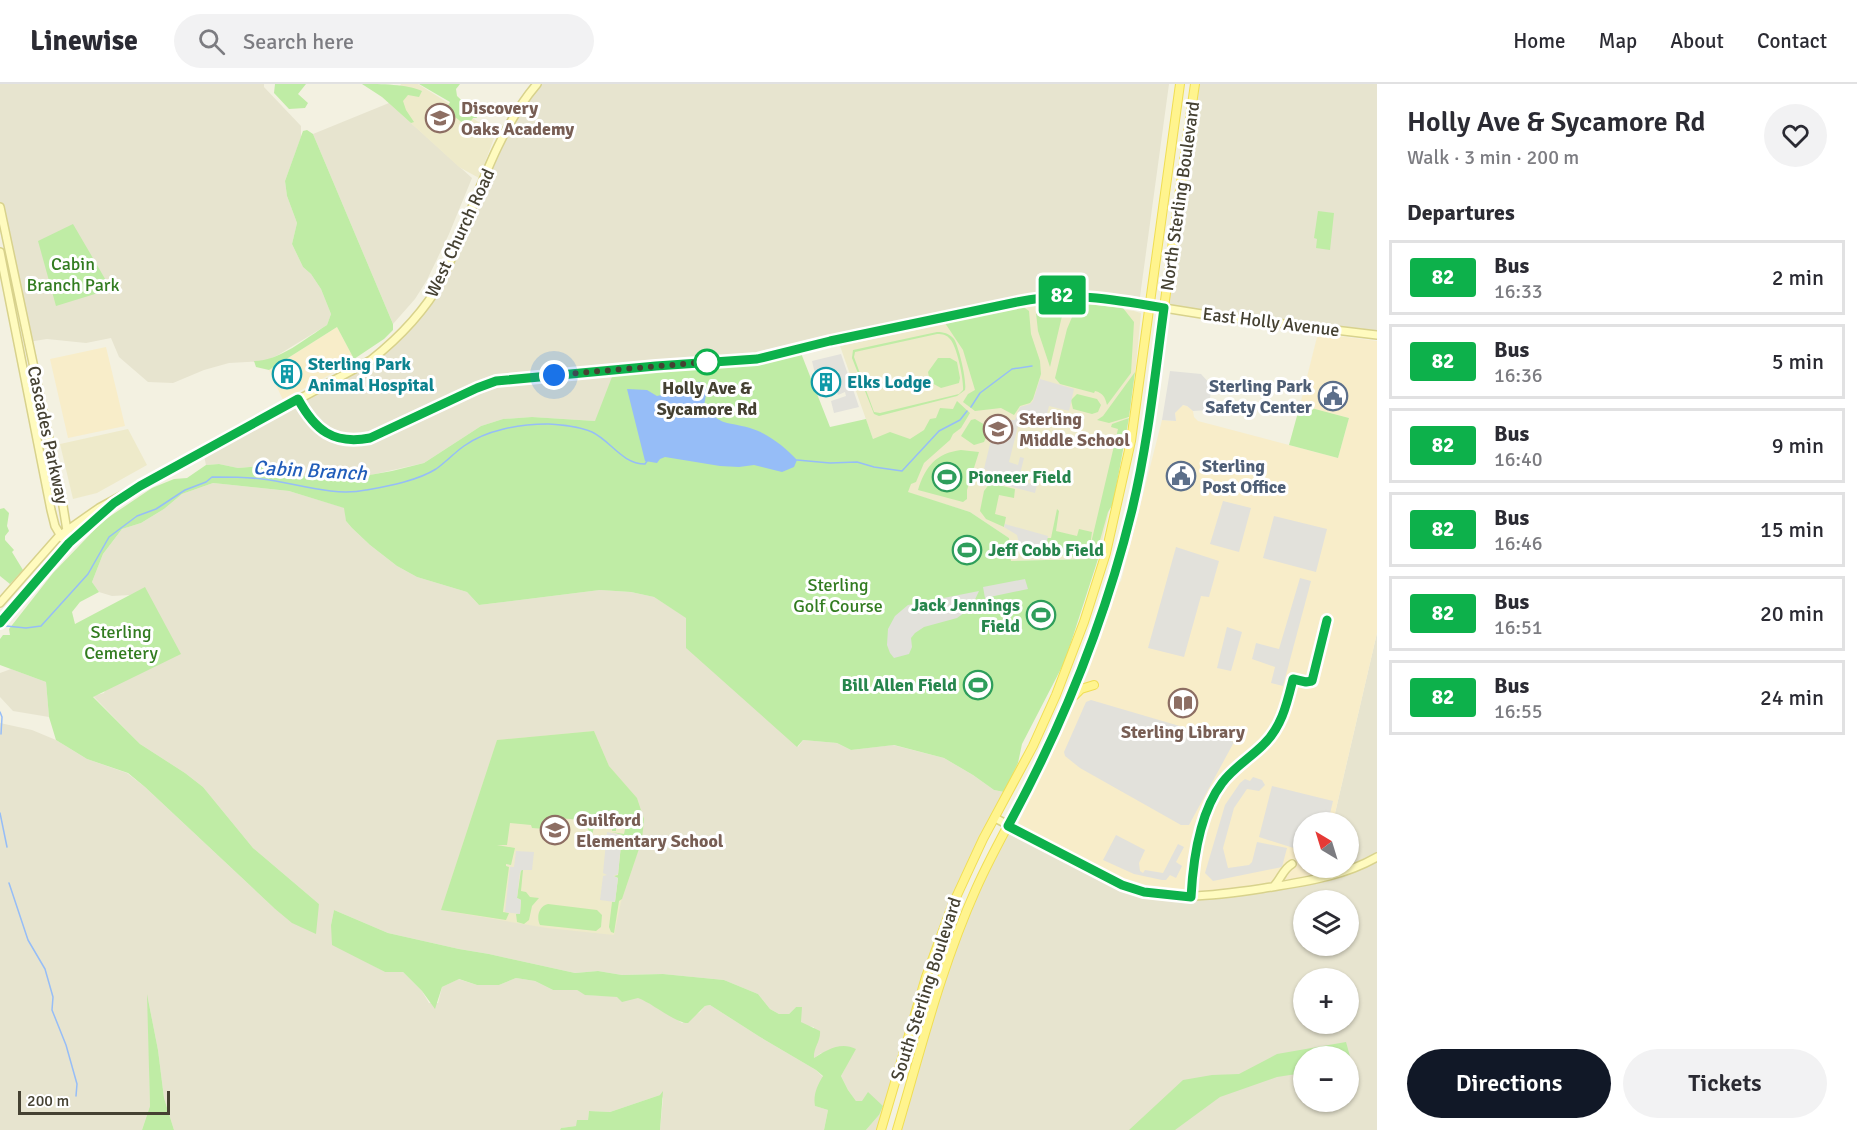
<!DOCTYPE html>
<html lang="en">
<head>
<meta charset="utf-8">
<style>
  body { margin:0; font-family:Signika,sans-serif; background:#f2f2f3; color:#2b2b33; height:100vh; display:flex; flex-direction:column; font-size:22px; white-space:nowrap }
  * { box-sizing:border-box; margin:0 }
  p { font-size:20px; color:#7c7c81 }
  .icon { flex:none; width:33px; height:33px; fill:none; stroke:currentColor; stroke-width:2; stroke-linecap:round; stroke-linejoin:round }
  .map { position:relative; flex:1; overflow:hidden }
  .sheet { display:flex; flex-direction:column; background:#fff; width:480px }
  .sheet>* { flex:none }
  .badge { padding:0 12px; border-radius:4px; font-size:21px; line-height:39px }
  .needle { width:39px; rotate:322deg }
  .tools { position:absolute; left:1293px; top:728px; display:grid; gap:12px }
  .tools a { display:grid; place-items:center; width:66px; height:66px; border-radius:50%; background:#fff; box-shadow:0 2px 4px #0004; font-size:30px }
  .scale { position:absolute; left:18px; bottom:15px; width:152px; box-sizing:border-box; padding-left:6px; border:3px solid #454132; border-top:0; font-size:16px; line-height:21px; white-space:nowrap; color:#454132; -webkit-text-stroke:4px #fff; paint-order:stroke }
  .you { position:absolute; width:30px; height:30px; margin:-15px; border:4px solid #fff; border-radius:50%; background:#1a73e8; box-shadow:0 0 0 9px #1a73e833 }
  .map>.badge { position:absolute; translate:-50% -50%; box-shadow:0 0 0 3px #fff }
  h2 { padding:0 30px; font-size:22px; line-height:54px }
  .round { display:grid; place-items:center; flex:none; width:63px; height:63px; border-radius:32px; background:#f2f2f3 }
  .summary { display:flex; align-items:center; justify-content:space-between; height:102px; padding:0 30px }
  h1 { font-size:28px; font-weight:600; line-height:45px }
  .primary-button { display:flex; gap:12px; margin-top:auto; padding:12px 30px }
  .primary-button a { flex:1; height:69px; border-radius:36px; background:#111827; color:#fff; font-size:24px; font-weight:600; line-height:69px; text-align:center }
  .primary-button a+a { background:#f2f2f3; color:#2b2b33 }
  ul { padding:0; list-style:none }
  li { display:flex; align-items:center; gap:18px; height:75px; margin:0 12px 9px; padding:0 18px; border:3px solid #e1e1e2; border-radius:0px }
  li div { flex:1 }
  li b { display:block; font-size:22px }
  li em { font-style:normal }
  li .badge { min-width:66px; font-weight:700; text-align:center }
  header { display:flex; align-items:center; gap:36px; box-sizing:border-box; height:84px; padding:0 30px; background:#fff; border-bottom:2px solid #e1e1e2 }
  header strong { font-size:28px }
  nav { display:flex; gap:33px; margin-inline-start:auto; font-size:21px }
  .search { width:420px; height:54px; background:#f2f2f3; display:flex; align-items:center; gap:15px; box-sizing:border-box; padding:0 21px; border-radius:33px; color:#7c7c81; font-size:22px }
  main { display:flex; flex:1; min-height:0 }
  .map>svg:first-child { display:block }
</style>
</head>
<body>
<header>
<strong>Linewise</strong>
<div class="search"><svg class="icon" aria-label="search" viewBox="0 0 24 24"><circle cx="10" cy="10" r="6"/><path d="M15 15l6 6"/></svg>Search here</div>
<nav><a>Home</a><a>Map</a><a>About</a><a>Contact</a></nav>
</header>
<main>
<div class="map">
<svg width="1377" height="1046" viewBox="0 0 1377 1046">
  <rect width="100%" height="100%" fill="#f3f1e1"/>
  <path fill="#e7e4cf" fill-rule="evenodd" d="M0,0H264V3L301,42V53L285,97L287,112L297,139L292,160L303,183L311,190L321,205L331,230L327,241L278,271L265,277L229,279L204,286L173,299L148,298L119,273L111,254L86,259L47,255L28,258L0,123Z
    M537,0H1169L1139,220L1057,211L830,257L595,337L532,333L503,335L481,342L424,379L362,393L336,397L310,394L287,386L261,382L238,384L219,380L206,381L203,367L371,276L432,214L501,56Z
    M1195,0H1377V251L1164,224Z
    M389,19L472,94L449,150L427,196L415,215L393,240L313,50Z
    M213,399L289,407L345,424L346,437L352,444L370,461L397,482L417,493L467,508L479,521L600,506L631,508L654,513L687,534L798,663L803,656L837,659L851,666L893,661L944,674L973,691L994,706L1008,709L952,822L881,1046H866L879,1031L862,1018L856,1017L848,1006L841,992L852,970L821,969L813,975L814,943L806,942L801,938V923H796L789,930H779L770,925L758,910L724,896L663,890L622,891L598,887L575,889L489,870L459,865L388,849L334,826L331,841L361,875L385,888H403L422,907L429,919H438L442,903L458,895L477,901H499L516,894L535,897L553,906H577L586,911L638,913L660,925L682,939L700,928L705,922L710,921L760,953L816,986L823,993L815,1022L828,1026L824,1046H660L663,1014L660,1011L610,1028L589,1027L588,1036L576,1042L561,1044L560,1046H174L164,1014L158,966L148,915L150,1022L142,1046H0V639L32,646L56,656L87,675L127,689L145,703L274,824L317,827L319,820L253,764L203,703L185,689L140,660L93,612L104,609L145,504L130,511L112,512L99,508L92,498L103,470L122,445L141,439L164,425L182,410Z
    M1377,549V770L1354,782L1328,790L1327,783H1348V738H1333Z
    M11,585L46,598L49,633L13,627L0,613V589Z
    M1008,742L1122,801L1172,812L1327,793L1377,773V1046H897L944,887ZM1304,816H1348V861H1304ZM1304,894H1348V939H1304ZM1304,972H1348V1017H1304Z"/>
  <path fill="#f8edc9" d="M337,243L355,277L283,316L269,286Z
    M1323,250L1377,257V549L1333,738H1304V783H1327L1328,790L1208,810L1160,807L1124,798L1017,742L1070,631L1119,499L1121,497L1162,336L1176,337L1175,329L1177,325L1183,321L1187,322L1193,327L1194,333L1198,337L1338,374L1349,334L1300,321L1317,253Z
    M106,263L125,342L68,354L50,275Z"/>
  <path fill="#eeeaca" d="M401,0H418L496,49L479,94L459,83L389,19Z
    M1057,219L1081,220L1134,227L1141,229L1136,281L1119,385L1098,474L1011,477L1009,454L970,428L890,403L840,262L1019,224Z
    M128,345L147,381L97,409L73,415L60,360Z
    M594,647L609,682L637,714L644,735L642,756L621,818L614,851L547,844L441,826L497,656Z"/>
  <path fill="#bfeca5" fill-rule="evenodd" d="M275,0H306L298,10L308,19L305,24L289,25L274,9Z
    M362,0C381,0 407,0 422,7L419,13L408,11L403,17L406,26L414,38L411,39L382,13Z
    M419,0H460L456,5L457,12L476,30L477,34H473L470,38L464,40L446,26L450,18Z
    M307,46L313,50L393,240V246L384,255L354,275L337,243L269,286L256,283L254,277C280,277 306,254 327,241L331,230L321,205L311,190L303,183L292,160L297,139L287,112L285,97L303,47Z
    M1318,127L1334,129L1330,166L1316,164L1317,155L1314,154Z
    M73,140L111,205L56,222L38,157Z
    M1078,219L1123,224L1134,238L1131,289L1107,321C1105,313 1103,309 1095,307L1094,309L1060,300L1055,294L1067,245Z
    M1021,221L1029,227L1031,250L1040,277L1041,290L1033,315L1030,319L1020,322L1014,331L1001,324L975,327L963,318L968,310L975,306L963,266L945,239Z
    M1054,221L1061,226L1062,232L1050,283L1038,247L1036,229L1042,222Z
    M937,248C943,248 949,249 954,255C959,263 967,297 965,306L957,312L879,332L874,330L852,274L853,266ZM937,250C943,250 947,251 950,255C957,262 964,296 963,306L959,310L880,329L874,328L854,273L855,268Z
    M799,264L830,343L866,335L873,355L890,348L910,355L924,346L930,335L936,334L940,324L953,325L957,317L970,329L961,344L953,350L950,356L924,379L916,398L911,400L908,408L970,428L1009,454L1011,477L1088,475L1045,469L1047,454H1051L1057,425L1059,427L1056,447L1077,452L1079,445L1092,448L1091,455L1095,474L1092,455L1118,345L1111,343L1112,340L1129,334L1113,420L1108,428L1095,474L1098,475L1065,577L1022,660L1018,679L1004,708L994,706L973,691L944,674L894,661L851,666L837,659L803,656L797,663L686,564V534L654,513L631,508L600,506L479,521L467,508L417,493L397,482L370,461L352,444L346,437L344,424L289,407L213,399L182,410L164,425L141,439L122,445L103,470L92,498L99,508L80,518L72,528L75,540L145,503L181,570L93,613L140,660L185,689L203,703L253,764L319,820L316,850L292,839L274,824L145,703L128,689L87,675L56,656L49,633L46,598L0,581V555L3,551H10L9,545L53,489L103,437L152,404L174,395L187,394L206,381L219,380L238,384L261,382L287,386L310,394L336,397L392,387L424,379L481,342L503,335L532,333L595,337L615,285L757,275Z
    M938,274H950L957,278L960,294L959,299L941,304L930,298L928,288Z
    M1135,288L1129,333L1109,339L1097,336L1103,332Z
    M1077,310L1097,315L1101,321L1098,328L1092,330L1073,325L1071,316Z
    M1300,321L1349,334L1338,374L1289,361Z
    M975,335L990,344L984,358L974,361L961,352L971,336Z
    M961,366L979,368L967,406V415L963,418L918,406C925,383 936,369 961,366Z
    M990,399L1015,405L1014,414L999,411L995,430L1006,433L1004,443L986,435L980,427L984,407Z
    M4,424L9,429L7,442L9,447L5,452V456L14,466L12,468L23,486L10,500L0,492V425Z
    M594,647L609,682L637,714L644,735L642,756L622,815L619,817L614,849L611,848L609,843L612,818H615L618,794L614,792L618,791L622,751L612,748L624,750L626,741L616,739V747H612L613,739L603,737L602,744L594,743L592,751L581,736L547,733L545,745L532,744L531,741L510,739L507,761H497L515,764L511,781L506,780V782L509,783L503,828L509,829L506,836L441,826L497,656Z
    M521,786H523L521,807L526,808L530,813L539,814L532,822L529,836L524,840L517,838L516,830L520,829L521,816L517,814Z
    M548,820L597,826L602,831L601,843L596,847L540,841C536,833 539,822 548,820Z
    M334,826L388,849L459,865L489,870L575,889L598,887L622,891L663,890L724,896L758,910L770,925L779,930H789L796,923H802L801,938L820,947C821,957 813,964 814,974C826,966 841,957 856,965L841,992L848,1006L856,1017H862L868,1008L883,1022L879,1031L866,1046H824L828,1026L815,1022C813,1011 817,1002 823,992L816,986L760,953L710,921L705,922L688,939C677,940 652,919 638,914L622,918L617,913L585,911L577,906H553L535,897L516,894L499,901H477L459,895L442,903L435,925L422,907L403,888H385L332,861L331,841Z
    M147,910L158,966L164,1014L174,1046H142L150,1022Z
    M1346,958L1353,983H1349L1348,972H1304L1303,989L1277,993L1220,1013L1175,1046H1129L1183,996L1212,991L1239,990L1277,970Z
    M663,1007L660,1046H560L561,1044L576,1042L577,1036H588L589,1027L610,1028L660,1011Z"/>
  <path fill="#e2e1db" d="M841,270L859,323L834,329L831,317L846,312L845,308L838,311L835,303L842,299L838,287L816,294L812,277Z
    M1170,287L1201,290L1212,302L1208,326L1193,327L1187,322L1183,321L1175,329L1176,337L1162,336Z
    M1040,295L1074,305L1069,327L1049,322L1044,342L1023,338L1018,342L1009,378L1018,381L1020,373L1024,374L1019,394L1021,397L1037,401L1035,409L990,397L989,387L984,385L996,335L1015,336L1020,323L1030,320L1033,317Z
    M1223,417L1251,424L1239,468L1210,460Z
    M1274,432L1327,445L1316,488L1263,474Z
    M1005,440L1048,452L1045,469L1021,467L1017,451L1004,443Z
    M1176,463L1219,477L1209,513L1201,512L1184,573L1148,564Z
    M1300,494L1311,497L1283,602L1271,599L1275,583L1252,575L1256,559L1279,565Z
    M1025,495L1028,505L985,514L983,503Z
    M979,507L971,524L957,534L924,543L915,549L911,554L912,563L909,570L894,574L890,569L887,561L888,545L895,532L908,521Z
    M1227,543L1242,548L1231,587L1217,584Z
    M1091,616L1234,658L1189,741H1181L1080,684L1065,672L1064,668L1086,618Z
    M1253,693L1262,696L1265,701L1259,707L1247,705L1234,724L1223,764L1228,784L1249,781L1252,778L1257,758L1287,764L1282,783L1213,797L1205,789L1225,721L1240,699L1245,695L1250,697Z
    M1272,702L1333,717L1328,738H1304L1303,767L1259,753Z
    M607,748L622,751L618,790L613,792L618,794L615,818L600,816L603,792L607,791L603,789Z
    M1116,751L1145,766L1139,779L1140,787L1143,789L1145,786L1163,789L1178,760L1184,763L1176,778L1182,782L1176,794L1170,791L1166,796H1162L1134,790L1103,776Z
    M516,767L534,768L532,786H522L520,788L517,814L521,816L520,830L505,828L510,783H514Z"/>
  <path fill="#96bdf7" d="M690,298H701L707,305L704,322C722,343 726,337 750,344C767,349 785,363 797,376L794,383L782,388L754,381L739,383L720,382L665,373L660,375L657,379L645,377L627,305L647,306L657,312L673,308L683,300Z"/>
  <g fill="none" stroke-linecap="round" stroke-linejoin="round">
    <path stroke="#96bdf7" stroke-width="1.5" d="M971,323L980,309L1012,285L1032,282
      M797,376L830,379L857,378L874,383L902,387L939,347L960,336L967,327
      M6,542L26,544L41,542L88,490L109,453L137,432L156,425L185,406L206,398L212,393C229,393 246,393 262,395C296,399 332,413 366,406C388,402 417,397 436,385C446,378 454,369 464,362C486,346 520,340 547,340C561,341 578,342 592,348C611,357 622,380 645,380L647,377
      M0,628L2,633L1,650
      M0,729L7,763
      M9,799L28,856L45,885L53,913L52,926L66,961L77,1000L76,1012"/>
    <g stroke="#d8d28c" stroke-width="10">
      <path id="secondary" d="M0,123L62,416L69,459
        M0,168L51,426L55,442L62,454
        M298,315C316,346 333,361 370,354L477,304L496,297L656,282L757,275L947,232L1030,215L1057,211L1089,212L1208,231L1377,251
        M0,519L59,452L99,424L371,276C400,253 424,228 442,196C471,134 493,51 537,0
        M0,539L69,459L115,418
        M995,734L1122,801C1176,819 1218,811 1272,803C1308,797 1344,792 1377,773
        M1274,802C1281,795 1283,785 1292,780"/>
    </g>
    <g stroke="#f0de53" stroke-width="10">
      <path id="primary" d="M1074,612L1081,605L1094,601
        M881,1046L926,893L952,822L983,755L1033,662L1056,611L1084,538L1106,469L1131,357L1180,0
        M897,1046C921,965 941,883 976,805C996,760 1022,718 1044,673C1070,621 1092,566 1109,510C1138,417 1152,320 1164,224C1174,149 1184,74 1195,0"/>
    </g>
    <use href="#secondary" stroke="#fffbbf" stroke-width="7"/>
    <use href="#primary" stroke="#fff48e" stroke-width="8"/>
  </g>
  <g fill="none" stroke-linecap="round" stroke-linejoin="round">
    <g stroke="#fff" stroke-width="14">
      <path id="line" d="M0,539L69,459L114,419L140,402L298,315C315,346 333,361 370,354L477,304L496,297L656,282L757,275L830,257L1017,218C1069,207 1113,215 1164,224C1155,291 1148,359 1132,426C1105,537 1063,641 1008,742L1122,801L1144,808L1191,813C1193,777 1200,728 1222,699C1233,684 1250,674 1263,661C1282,643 1287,619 1293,595L1306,598L1312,597L1327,536"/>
    </g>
    <use href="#line" stroke="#0db14b" stroke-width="9"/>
    <path stroke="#454132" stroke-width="6" stroke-dasharray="0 10.8" d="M554,291L707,278"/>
  </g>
  <defs>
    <g id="school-ring" transform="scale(1.5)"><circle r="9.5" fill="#fff" stroke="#8d6e63" stroke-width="1.5"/><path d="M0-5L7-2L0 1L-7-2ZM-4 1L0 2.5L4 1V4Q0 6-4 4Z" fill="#8d6e63"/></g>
    <g id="building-ring" transform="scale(1.5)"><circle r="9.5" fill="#fff" stroke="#0f9aa8" stroke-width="1.5"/><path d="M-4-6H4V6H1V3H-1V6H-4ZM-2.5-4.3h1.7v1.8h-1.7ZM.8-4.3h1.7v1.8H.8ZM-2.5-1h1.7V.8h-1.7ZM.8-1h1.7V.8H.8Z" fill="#0f9aa8"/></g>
    <g id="civic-ring" transform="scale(1.5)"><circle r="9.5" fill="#fff" stroke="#5c6f8a" stroke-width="1.5"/><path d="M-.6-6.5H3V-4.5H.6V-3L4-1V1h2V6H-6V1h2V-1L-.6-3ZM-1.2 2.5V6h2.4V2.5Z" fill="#5c6f8a"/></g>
    <g id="stadium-ring" transform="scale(1.5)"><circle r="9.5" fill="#fff" stroke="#2e9e5b" stroke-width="1.5"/><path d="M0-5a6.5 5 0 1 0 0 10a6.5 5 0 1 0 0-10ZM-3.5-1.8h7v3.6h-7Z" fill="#2e9e5b"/></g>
    <g id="library-ring" transform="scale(1.5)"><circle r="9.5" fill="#fff" stroke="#8d6e63" stroke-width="1.5"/><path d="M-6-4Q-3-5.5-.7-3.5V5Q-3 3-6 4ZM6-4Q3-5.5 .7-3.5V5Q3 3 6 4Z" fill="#8d6e63"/></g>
  </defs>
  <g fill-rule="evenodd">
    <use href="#school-ring" x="440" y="34"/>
    <use href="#building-ring" x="287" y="290"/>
    <use href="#building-ring" x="826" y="298"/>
    <use href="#civic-ring" x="1333" y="312"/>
    <use href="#school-ring" x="998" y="345"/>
    <use href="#civic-ring" x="1181" y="392"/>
    <use href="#stadium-ring" x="947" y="393"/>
    <use href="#stadium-ring" x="967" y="466"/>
    <use href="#stadium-ring" x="1041" y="531"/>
    <use href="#stadium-ring" x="978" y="601"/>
    <use href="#library-ring" x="1183" y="619"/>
    <use href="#school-ring" x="555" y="746"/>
  </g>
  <circle fill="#fff" stroke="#0db14b" stroke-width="3" cx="707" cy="278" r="12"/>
  <g text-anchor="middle" stroke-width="6" stroke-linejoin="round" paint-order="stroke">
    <g font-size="18" font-weight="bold" fill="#785e54" stroke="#fff" text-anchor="start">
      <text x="461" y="30">Discovery<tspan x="461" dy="21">Oaks Academy</tspan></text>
      <text x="1019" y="341">Sterling<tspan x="1019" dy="21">Middle School</tspan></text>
      <text x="1183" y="654" text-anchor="middle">Sterling Library</text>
      <text x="576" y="742">Guilford<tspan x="576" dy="21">Elementary School</tspan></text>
    </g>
    <g font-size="18" fill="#454132" stroke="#fff">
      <text transform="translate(1180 112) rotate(-82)" y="6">North Sterling Boulevard</text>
      <text transform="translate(460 149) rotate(-65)" y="6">West Church Road</text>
      <text transform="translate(1271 238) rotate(7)" y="6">East Holly Avenue</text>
      <text transform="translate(48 351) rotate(78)" y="6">Cascades Parkway</text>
      <text transform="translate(926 905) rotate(-72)" y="6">South Sterling Boulevard</text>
    </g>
    <g font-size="18" fill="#327c20" stroke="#fff">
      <text x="73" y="186">Cabin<tspan x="73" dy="21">Branch Park</tspan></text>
      <text x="838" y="507">Sterling<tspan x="838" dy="21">Golf Course</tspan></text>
      <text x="121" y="554">Sterling<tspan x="121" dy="21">Cemetery</tspan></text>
    </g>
    <g font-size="18" font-weight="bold" fill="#0d838f" stroke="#fff" text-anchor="start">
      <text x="308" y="286">Sterling Park<tspan x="308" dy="21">Animal Hospital</tspan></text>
      <text x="847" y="304">Elks Lodge</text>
    </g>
    <g font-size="18" font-weight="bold" fill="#4e5e75" stroke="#fff" text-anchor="end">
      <text x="1312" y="308">Sterling Park<tspan x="1312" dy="21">Safety Center</tspan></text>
      <text x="1202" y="388" text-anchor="start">Sterling<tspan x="1202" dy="21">Post Office</tspan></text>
    </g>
    <g font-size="18" font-weight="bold" fill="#454132" stroke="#fff">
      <text x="707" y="310">Holly Ave &amp;<tspan x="707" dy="21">Sycamore Rd</tspan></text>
    </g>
    <g font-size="18" font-weight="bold" fill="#27864d" stroke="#fff" text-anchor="start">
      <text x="968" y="399">Pioneer Field</text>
      <text x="988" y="472">Jeff Cobb Field</text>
      <text x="1020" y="527" text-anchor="end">Jack Jennings<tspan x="1020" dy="21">Field</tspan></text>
      <text x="957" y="607" text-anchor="end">Bill Allen Field</text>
    </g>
    <g font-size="20" font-style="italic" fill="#215dba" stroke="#fff">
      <text transform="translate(310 386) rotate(3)" y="7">Cabin Branch</text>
    </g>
  </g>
</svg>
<div class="tools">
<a><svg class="needle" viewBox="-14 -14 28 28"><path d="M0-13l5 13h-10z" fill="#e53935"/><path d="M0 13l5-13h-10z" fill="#7c7c81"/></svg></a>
<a><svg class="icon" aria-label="layers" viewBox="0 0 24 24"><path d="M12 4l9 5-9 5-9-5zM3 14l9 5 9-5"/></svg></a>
<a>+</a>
<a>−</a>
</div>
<div class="scale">200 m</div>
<div class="you" style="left:554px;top:291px"></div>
<b class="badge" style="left:1062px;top:211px;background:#0db14b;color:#fff">82</b>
</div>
<section class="sheet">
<div class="summary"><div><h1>Holly Ave &amp; Sycamore Rd</h1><p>Walk · 3 min · 200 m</p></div><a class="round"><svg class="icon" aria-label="heart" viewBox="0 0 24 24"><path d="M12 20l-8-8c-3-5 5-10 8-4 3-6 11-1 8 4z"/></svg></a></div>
<h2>Departures</h2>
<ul>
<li><span class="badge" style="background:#0db14b;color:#fff">82</span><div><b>Bus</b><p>16:33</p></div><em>2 min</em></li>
<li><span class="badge" style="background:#0db14b;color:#fff">82</span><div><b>Bus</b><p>16:36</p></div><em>5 min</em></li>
<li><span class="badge" style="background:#0db14b;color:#fff">82</span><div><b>Bus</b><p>16:40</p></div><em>9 min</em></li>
<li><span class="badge" style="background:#0db14b;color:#fff">82</span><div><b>Bus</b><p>16:46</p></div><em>15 min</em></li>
<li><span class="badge" style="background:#0db14b;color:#fff">82</span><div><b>Bus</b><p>16:51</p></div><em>20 min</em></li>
<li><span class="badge" style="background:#0db14b;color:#fff">82</span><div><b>Bus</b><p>16:55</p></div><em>24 min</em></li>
</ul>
<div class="primary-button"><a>Directions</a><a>Tickets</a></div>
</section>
</main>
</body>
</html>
